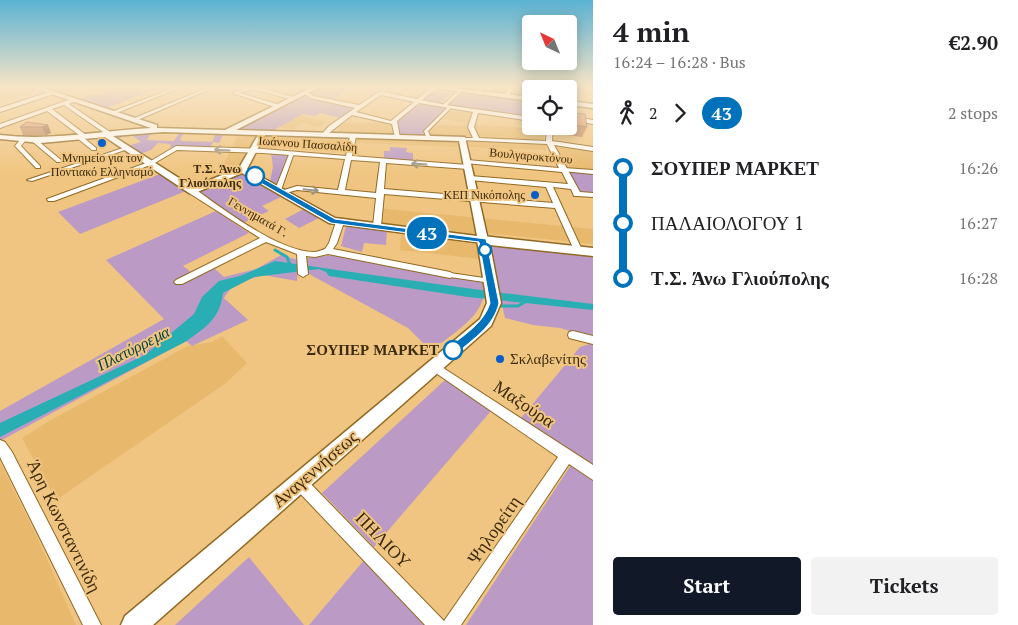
<!DOCTYPE html>
<html lang="en">
<head>
<meta charset="utf-8">
<style>
  body { margin:0; font-family:"PT Serif",serif; background:#f2f2f2; color:#202124; height:100vh; display:flex; flex-direction:column; font-size:19px; white-space:nowrap }
  * { box-sizing:border-box; margin:0 }
  p { font-size:16px; color:#757577 }
  .icon { flex:none; width:28px; height:28px; fill:none; stroke:currentColor; stroke-width:2; stroke-linecap:round; stroke-linejoin:round }
  .map { position:relative; flex:1; overflow:hidden }
  .sheet { display:flex; flex-direction:column; background:#fff; width:425px }
  .sheet>* { flex:none }
  .badge { padding:0 10px; border-radius:16px; font-size:18px; line-height:32px }
  .needle { width:32px; rotate:317deg }
  .controls { position:absolute; left:522px; top:15px; display:grid; gap:10px }
  .controls a { display:grid; place-items:center; width:55px; height:55px; border-radius:5px; background:#fff; box-shadow:0 2px 12px #0003; font-size:25px }
  .map>.badge { position:absolute; translate:-50% -50%; box-shadow:0 0 0 2px #fff }
  .legs { display:flex; align-items:center; gap:8px; height:55px; padding:0 20px; font-size:16px }
  .legs p { margin-inline-start:auto }
  .headline { display:flex; align-items:center; justify-content:space-between; height:85px; padding:0 20px }
  h1 { font-size:28px; font-weight:700; line-height:38px }
  .cta { display:flex; gap:10px; margin-top:auto; padding:10px 20px }
  .cta a { flex:1; height:58px; border-radius:5px; background:#111827; color:#fff; font-size:20px; font-weight:700; line-height:58px; text-align:center }
  .cta a+a { background:#f2f2f2; color:#202124 }
  ul { padding:0 20px; list-style:none }
  li { display:flex; align-items:center; gap:18px; height:55px; font-size:19px }
  li i { display:grid; place-items:center; width:8px; height:100%; margin:0 6px; background:currentColor }
  li i::after { content:''; width:12px; height:12px; margin:-6px; border:4px solid; border-radius:50%; background:#fff }
  li p { margin-inline-start:auto }
  li:first-child i { background:linear-gradient(#0000 50%,currentColor 0) }
  li:last-child i { background:linear-gradient(currentColor 50%,#0000 0) }
  main { display:flex; flex:1; min-height:0 }
  .map>svg:first-child { display:block }
</style>
</head>
<body>
<main>
<div class="map">
<svg width="593" height="625" viewBox="0 0 593 625">
  <rect width="100%" height="100%" fill="#f0c581"/>
  <path fill="#e8b96d" d="M0,87H35L41,89L0,102Z
    M451,109L473,112L469,124L442,118Z
    M300,115L326,122L318,127L302,123L293,130L278,127Z
    M396,122L400,135L425,136L424,131L429,125H436L506,126L542,130L546,150L279,140L275,152L249,151L241,167L223,166L239,133L338,136L340,123Z
    M553,146L593,151V170L565,168Z
    M376,208L593,229V244L476,232L480,259L400,250L401,234L374,231Z
    M222,336L247,363L226,383L56,500L22,438L49,421L188,346L212,342Z
    M0,462L38,539L76,625H0Z"/>
  <path fill="#bb9bc5" d="M116,87H162L106,108L79,99L96,94L102,96L106,91Z
    M319,87H354L331,100L354,108L340,118L320,113L315,116L303,114L272,131L236,129Z
    M434,89L452,93L439,105L421,101Z
    M462,93L531,100V118L447,106Z
    M419,102L447,108L424,131L426,136L400,135L396,122Z
    M152,132L147,140L174,141L179,133H184L180,139L182,141L212,142L216,133H224L219,143L213,142L210,148L170,147V144L158,143L151,150L140,154L128,146L141,142C130,133 131,134 117,139L110,134Z
    M390,147L407,148L406,152L413,153V161L384,159V151H390Z
    M271,153L290,155L279,184L270,181L273,167Z
    M568,171L593,174V193L579,192Z
    M242,173L283,196L262,206L269,211L243,223L198,193Z
    M160,174L186,191L80,234L58,212Z
    M304,209L319,218L299,228L285,219Z
    M216,211L249,233L183,266L196,276L213,267L224,277L256,269L281,255L298,260L297,281L263,275L233,285L224,298L248,320L192,346L186,341L0,441V411L164,319L106,260Z
    M346,226L387,230L386,245L364,243L362,252L341,246Z
    M489,245L593,254V338L560,328L533,325L505,318Z
    M334,255L485,283C487,316 454,332 431,351L408,328L309,274L305,270L306,258Z
    M593,343V467L521,418L580,347Z
    M445,380L491,411L374,547L322,493Z
    M571,465L593,479V625H466Z
    M249,557L304,625H175Z
    M365,559L428,625H309Z"/>
  <path fill="#29afb3" d="M275,261C381,276 487,292 593,304V310L468,297L329,276L326,272L319,269L254,277L223,293C220,319 205,328 185,342L0,437V423L145,355L194,314L202,297L219,281L240,276Z"/>
  <g fill="none" stroke-linecap="round" stroke-linejoin="round">
    <path stroke="#29afb3" stroke-width="3" d="M275,250L287,257L291,267
      M497,306H518L525,302"/>
    <g stroke="#906922" stroke-width="2">
      <path id="pedestrian" d="M459,90L462,91L445,107H443V105Z
        M449,106L452,107L428,131L431,138L427,139L424,131Z
        M290,152L294,153L281,190L276,191L275,190Z
        M564,168L593,170V174L562,171V169Z
        M448,273H450L491,279L494,281L491,283L450,277L447,275Z"/>
    </g>
    <g stroke="#906922" stroke-width="2">
      <path id="minor" d="M176,87H182L114,114L109,113Z
        M209,87H215L135,121L130,120Z
        M248,87H257L297,98L294,100L252,89L240,93L280,105V107L278,108L232,93Z
        M386,87H391L384,92L417,99L432,87H435L436,89L422,100L446,105L531,117V121L478,113L474,127L479,138L546,141L547,126H553L552,141L593,147V151L554,145L580,192L593,193V197L577,196H574L571,189L553,187L582,250L581,252L578,253L574,250L555,208L384,194L381,226L377,228L373,226L376,198L297,190L282,194L278,192L297,186L338,190L345,159L263,153L177,150L153,164L54,201H48L47,199L149,162L176,146L263,149L346,156L350,136L353,134L356,136L352,156L468,165L471,167L468,169L386,163L384,189L553,203L546,187L470,180L467,178L470,176L568,184L562,172L465,163L464,162L467,160L559,168L547,144L460,140V138H473L468,127L473,112L419,103L397,121L400,138L395,137L392,124L352,115L324,137L321,135L329,126L355,108L310,98L303,92L305,91L314,96L359,105ZM381,95L414,102L391,121L356,112ZM351,160L380,162L376,193L345,190Z
        M480,87H484L479,94H475Z
        M510,87H515L507,97H503Z
        M554,87H558V89H553Z
        M575,87H579L572,103L569,105V98Z
        M52,91L54,94L0,112V108Z
        M74,98L76,101L69,104L110,132V134H106L64,105L52,109L86,135V137L84,138L96,148V150H92L77,138V136L79,135L47,111L0,128V124Z
        M569,116L593,120V124L569,120Z
        M20,140H24L25,141L21,146L40,166V168H36L16,147L15,146Z
        M33,140H37L61,160V162H57L33,142Z
        M126,147L131,148L32,181L27,180Z
        M189,189H195C223,209 279,252 314,252C317,252 321,250 325,249L329,243L336,222L340,220L344,222L337,243L333,249L450,272L455,275L450,278L328,254L315,257L306,256L308,274L303,277L298,274L297,254L266,242L182,284H176L174,282L176,280L260,238L189,193Z
        M573,331L593,336V344L569,338L568,335L569,332Z
        M434,362L593,465V480L569,464L461,625H425L294,487L292,482L294,477L299,475L304,477L444,621L558,457L430,369L428,366L430,363Z
        M0,440L5,442L12,452L101,625H83L0,457Z"/>
    </g>
    <g stroke="#906922" stroke-width="3">
      <path id="tertiary" d="M31,87H40L157,125V128L225,130L312,87H320L236,130L465,137L488,240L483,243L329,223L242,173L195,193H189L105,137L41,143L0,139V135C52,141 100,131 151,128ZM163,132L258,135L239,168L193,187L113,136ZM265,135L459,141L477,236L335,218L247,169Z
        M426,87H444L531,97V101Z
        M569,101L593,104V108L569,105Z"/>
    </g>
    <g stroke="#906922" stroke-width="3">
      <path id="secondary" d="M483,236L593,248V256L490,245L501,303L491,326L153,625H121L125,616L480,319L487,303L477,240Z"/>
    </g>
    <use href="#pedestrian" fill="#fff" fill-rule="evenodd"/>
    <use href="#minor" fill="#fff" fill-rule="evenodd"/>
    <use href="#tertiary" fill="#fff" fill-rule="evenodd"/>
    <use href="#secondary" fill="#fff" fill-rule="evenodd"/>
  </g>
  <path fill="#c08a5f" d="M569,113L587,127L582,137L559,134V126H569Z
    M48,125L51,133L46,135H23L20,127Z"/>
  <path fill="#9c704e" d="M48,125L51,133L46,135L42,127Z"/>
  <path fill="#dfa06f" stroke="#9c704e" d="M569,113L585,114L587,127L569,124Z
    M27,122L48,125L42,127H20Z"/>
  <defs><path id="oneway-shaft" d="M-6 0H5M1.5-3L5.5 0L1.5 3" fill="none" stroke-width="1.6" stroke-linecap="round" stroke-linejoin="round" transform="scale(1.25)"/></defs>
  <g stroke="#9e9586">
    <use href="#oneway-shaft" transform="translate(222 150) rotate(-177)"/>
    <use href="#oneway-shaft" transform="translate(419 164) rotate(-176)"/>
    <use href="#oneway-shaft" transform="translate(311 190) rotate(6)"/>
  </g>
  <linearGradient id="sky" x2="0" y2="1"><stop stop-color="#5bb2d3"/><stop offset="0.5" stop-color="#f8e5c6"/><stop offset="1" stop-color="#f8e5c6" stop-opacity="0"/></linearGradient>
  <rect width="593" height="174" fill="url(#sky)"/>
  <path fill="#0072bc" stroke="#fff" d="M255,174L335,219L486,239L499,303C494,326 473,339 457,353H449L448,350L449,347C464,335 484,323 490,303L479,242L331,223L252,178V175Z"/>
  <g fill="#0b5dc7" stroke="#f0c581" stroke-width="2">
    <circle cx="102" cy="143" r="5"/>
    <circle cx="535" cy="195" r="5"/>
    <circle cx="500" cy="359" r="5"/>
  </g>
  <g fill="#fff" stroke="#0072bc" stroke-width="2.5">
    <circle cx="255" cy="176" r="9"/>
    <circle cx="485" cy="250" r="6"/>
    <circle cx="453" cy="350" r="9"/>
  </g>
  <g text-anchor="middle" stroke-width="4" stroke-linejoin="round" paint-order="stroke">
    <g font-size="12" fill="#3c2b0e" stroke="#f0c581">
      <text transform="translate(308 144) rotate(4)" y="4">Ιωάννου Πασσαλίδη</text>
      <text transform="translate(531 156) rotate(5)" y="4">Βουλγαροκτόνου</text>
      <text transform="translate(258 217) rotate(30)" y="4">Γεννηματά Γ.</text>
    </g>
    <g font-size="12" fill="#3c2b0e" stroke="#f0c581">
      <text x="102" y="162">Μνημείο για τον<tspan x="102" dy="14">Ποντιακό Ελληνισμό</tspan></text>
      <text x="525" y="199" text-anchor="end">ΚΕΠ Νικόπολης</text>
    </g>
    <g font-size="12" font-weight="bold" fill="#3c2b0e" stroke="#f0c581" text-anchor="end">
      <text x="241" y="173">Τ.Σ. Άνω<tspan x="241" dy="14">Γλιούπολης</tspan></text>
    </g>
    <g font-size="15" font-weight="bold" fill="#3c2b0e" stroke="#f0c581" text-anchor="end">
      <text x="439" y="355">ΣΟΥΠΕΡ ΜΑΡΚΕΤ</text>
    </g>
    <g font-size="15" fill="#3c2b0e" stroke="#f0c581" text-anchor="start">
      <text x="510" y="364">Σκλαβενίτης</text>
    </g>
    <g font-size="16" font-style="italic" fill="#074244" stroke="#f0c581">
      <text transform="translate(133 348) rotate(-27)" y="6">Πλατύρρεμα</text>
    </g>
    <g font-size="18" fill="#3c2b0e" stroke="#f0c581">
      <text transform="translate(524 404) rotate(34)" y="6">Μαξούρα</text>
      <text transform="translate(315 469) rotate(-41)" y="6">Αναγεννήσεως</text>
      <text transform="translate(64 526) rotate(64)" y="6">Άρη Κωνσταντινίδη</text>
      <text transform="translate(494 530) rotate(-55)" y="6">Ψηλορείτη</text>
      <text transform="translate(383 540) rotate(46)" y="6">ΠΗΛΙΟΥ</text>
    </g>
  </g>
</svg>
<div class="controls">
<a><svg class="needle" viewBox="-14 -14 28 28"><path d="M0-13l5 13h-10z" fill="#e53935"/><path d="M0 13l5-13h-10z" fill="#757577"/></svg></a>
<a><svg class="icon" aria-label="locate" viewBox="0 0 24 24"><circle cx="12" cy="12" r="6"/><path d="M12 2v4M12 18v4M2 12h4M18 12h4"/></svg></a>
</div>
<b class="badge" style="left:427px;top:233px;background:#0072bc;color:#fff">43</b>
</div>
<section class="sheet">
<div class="headline"><div><h1>4 min</h1><p>16:24 – 16:28 · Bus</p></div><b>€2.90</b></div>
<div class="legs"><svg class="icon" aria-label="walk" viewBox="0 0 24 24"><circle cx="13" cy="4" r="2"/><path d="M13 8l-2 6 4 7M11 14l-3 7M7 12l3-4h3l4 4"/></svg>2<svg class="icon" aria-label="forward" viewBox="0 0 24 24"><path d="M9 5l7 7-7 7"/></svg><b class="badge" style="background:#0072bc;color:#fff">43</b><p>2 stops</p></div>
<ul>
<li><i style="color:#0072bc"></i><b>ΣΟΥΠΕΡ ΜΑΡΚΕΤ</b><p>16:26</p></li>
<li><i style="color:#0072bc"></i><span>ΠΑΛΑΙΟΛΟΓΟΥ 1</span><p>16:27</p></li>
<li><i style="color:#0072bc"></i><b>Τ.Σ. Άνω Γλιούπολης</b><p>16:28</p></li>
</ul>
<div class="cta"><a>Start</a><a>Tickets</a></div>
</section>
</main>
</body>
</html>
